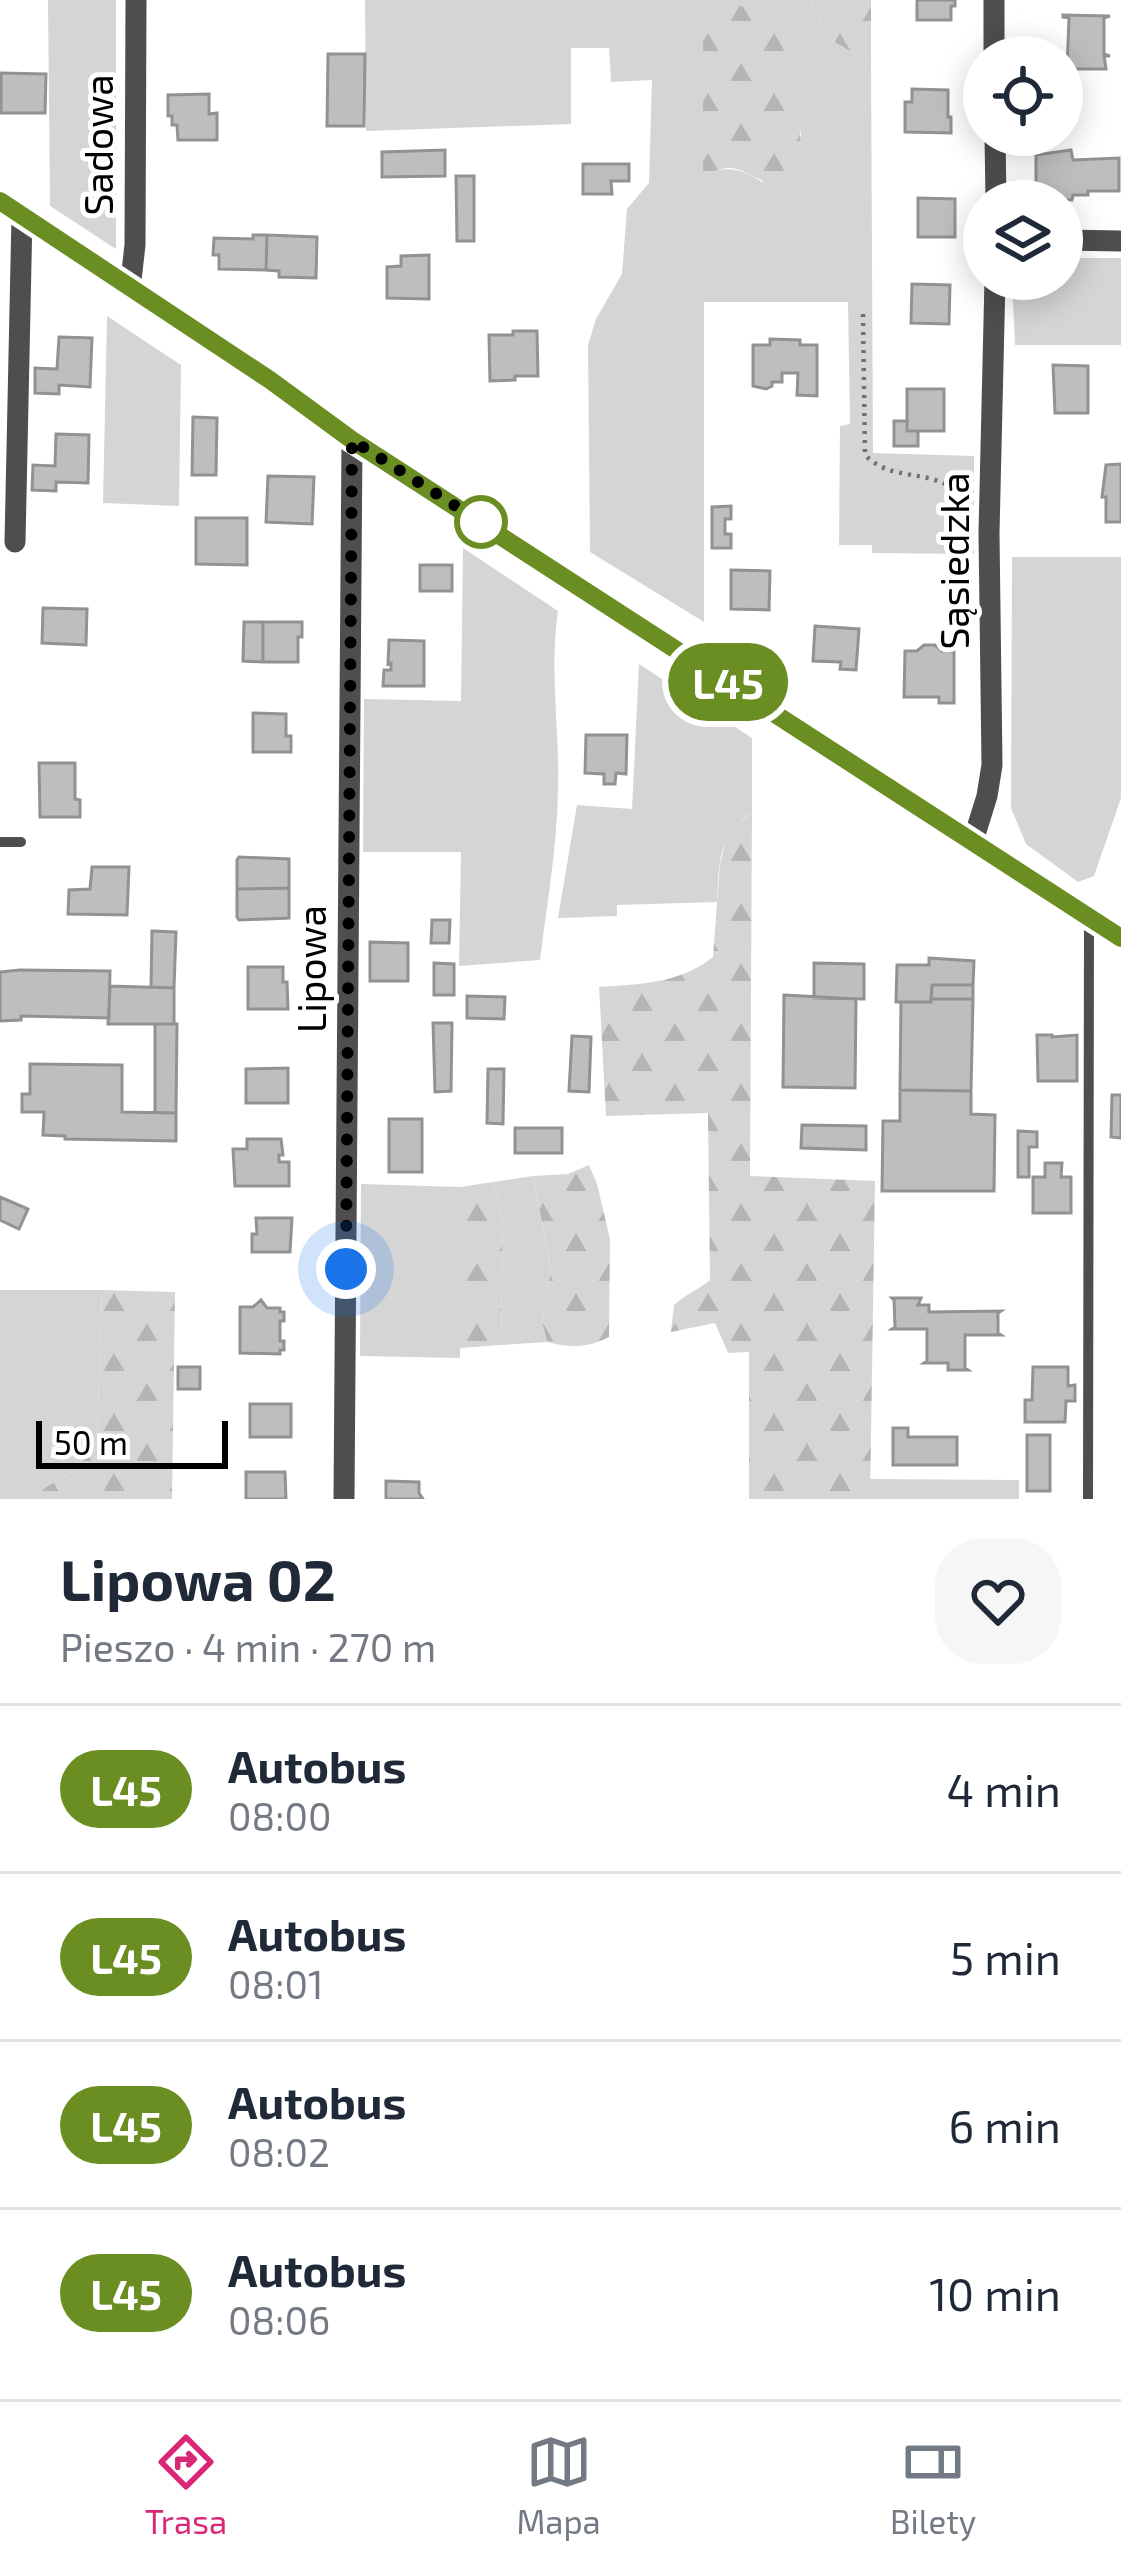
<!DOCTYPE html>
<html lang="pl">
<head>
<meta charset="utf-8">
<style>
  body { margin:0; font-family:"Exo 2",sans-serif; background:#f6f6f7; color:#1f2937; height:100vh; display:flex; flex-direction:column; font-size:45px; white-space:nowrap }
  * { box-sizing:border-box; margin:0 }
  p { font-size:39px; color:#747a83 }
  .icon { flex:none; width:66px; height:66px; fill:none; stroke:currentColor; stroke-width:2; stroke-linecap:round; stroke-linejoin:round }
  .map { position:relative; height:1499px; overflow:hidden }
  .sheet { display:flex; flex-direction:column; background:#fff; flex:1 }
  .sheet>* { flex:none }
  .badge { padding:0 24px; border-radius:39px; font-size:42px; line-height:78px }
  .fabs { position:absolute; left:963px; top:36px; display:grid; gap:24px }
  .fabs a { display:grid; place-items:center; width:120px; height:120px; border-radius:50%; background:#fff; box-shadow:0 6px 30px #0003; font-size:60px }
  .scale { position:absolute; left:36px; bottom:30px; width:192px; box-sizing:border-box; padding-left:12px; border:6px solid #000; border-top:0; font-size:33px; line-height:42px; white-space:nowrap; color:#000; -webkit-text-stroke:9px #fff; paint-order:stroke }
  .you { position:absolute; width:60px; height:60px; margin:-30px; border:9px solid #fff; border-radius:50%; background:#1a73e8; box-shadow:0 0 0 18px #1a73e833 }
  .map>.badge { position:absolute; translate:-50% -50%; box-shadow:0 0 0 6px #fff }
  .round { display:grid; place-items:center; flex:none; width:126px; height:126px; border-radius:48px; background:#f6f6f7 }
  .head { display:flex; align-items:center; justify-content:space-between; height:204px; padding:0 60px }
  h1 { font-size:57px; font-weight:700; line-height:90px }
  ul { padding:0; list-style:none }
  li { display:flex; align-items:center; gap:36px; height:168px; padding:0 60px; border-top:3px solid #e0e1e3 }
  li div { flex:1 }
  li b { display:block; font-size:45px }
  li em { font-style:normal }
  li .badge { min-width:132px; font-weight:700; text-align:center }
  .tabs { display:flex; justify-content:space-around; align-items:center; height:168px; border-top:3px solid #e0e1e3; background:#fff; font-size:33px; color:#747a83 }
  .tabs a { display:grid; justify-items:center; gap:6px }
  .tabs .on { color:#db2777 }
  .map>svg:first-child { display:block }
</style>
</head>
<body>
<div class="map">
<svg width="1121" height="1499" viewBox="0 0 1121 1499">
  <defs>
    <pattern id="forest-firs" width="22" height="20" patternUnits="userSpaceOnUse" patternTransform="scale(3)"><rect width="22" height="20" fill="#d5d5d5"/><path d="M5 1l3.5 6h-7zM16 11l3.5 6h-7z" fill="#b5b5b5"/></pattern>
  </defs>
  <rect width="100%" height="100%" fill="#fff"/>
  <path fill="#d5d5d5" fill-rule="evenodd" d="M48,0H116V249L50,206Z
    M365,0H810L828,38L871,64L873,453L974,456V554L872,553V545H839L840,426L850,424L848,302H704V622L590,552L588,345L596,319L622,274L627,209L649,183L652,80L611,82L609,48H571V124L366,131ZM786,39L801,136L762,182C740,168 728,166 705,174Z
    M1062,258H1121V345H1015L1012,279H1062Z
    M107,316L181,365L179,506L103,503Z
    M463,548L558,611C549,671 560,731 558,791C557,847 547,904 540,960L459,966L461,852H363L364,699L461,701Z
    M1012,557H1121V798L1094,876L1078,882L1026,844L1011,808Z
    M639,664L752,738V812C716,839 720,861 717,902L617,905V916L558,918L577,805L632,809Z
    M533,1176L551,1272L542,1321L547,1342L501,1345L503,1223L493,1182Z
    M361,1184L460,1187V1358L360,1356Z
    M0,1290H102L97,1440L77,1469L46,1487L31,1499H0Z
    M870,1479L1019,1480V1499H870Z"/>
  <path fill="url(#forest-firs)" d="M714,0C740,5 773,12 786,39C794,57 804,142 799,160C799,163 793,175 790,177C771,196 751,169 730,168C721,168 712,172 703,175V2Z
    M810,0H871V64L828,38Z
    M752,812L750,1176L875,1181L870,1499H749V1352L728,1353L715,1323L671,1332L674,1305C685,1295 698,1290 710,1280L708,1113L606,1116L599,987C640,984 679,984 713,957L720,864L727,834Z
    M589,1165L597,1184L610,1239L609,1337C587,1348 571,1348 547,1342L542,1321L551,1271L533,1176L568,1174Z
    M493,1182L503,1223L501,1345L460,1348V1187Z
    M102,1290L175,1292L172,1499H31L46,1487L77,1469L97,1440Z"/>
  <path fill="#bebebe" stroke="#929292" stroke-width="3" d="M917,0H955V6H951V20H917Z
    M1063,15L1110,16L1104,18V54L1110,56H1104L1106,69H1067L1069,18L1063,17Z
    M328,54H365L364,126H327Z
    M1,73L46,74L45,113H1Z
    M912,89L948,90V117H951V133L905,132V102H912Z
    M209,94V114L217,113V140H178L177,125H172V116H168V95Z
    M445,150V176L382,177V152Z
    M1071,150L1073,160L1119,158V191H1088V195H1073L1072,200L1052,199V195H1036V155Z
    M583,164H629V181H611L612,194H583Z
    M456,176H474V241H457Z
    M918,198L955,199V237H918Z
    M253,235H267L266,270L219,269V255H213L214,238L253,239Z
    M267,235L317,237L316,278L279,277V271L266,270Z
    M429,255V299L387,298V267L401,266V256Z
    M912,284L950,285L949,324L911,323Z
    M513,331H537L538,376H515V380L490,381L489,335H513Z
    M59,337L92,338L90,387L59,385V394L35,393V368L57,369Z
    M770,339L800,340V345H817V396L797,395L798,373H782V382H772V386L766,389L753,386V345H770Z
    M1053,365L1088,366V413H1055Z
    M907,389H944V431H907Z
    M193,417L217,418L216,475H192Z
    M894,421H907V431H918V446H894Z
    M56,434L89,435L88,483L56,482V491L32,490L33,465L55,466Z
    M1121,464V522H1106V497H1102L1106,465Z
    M268,476L314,477L312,524L266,522Z
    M731,506V519H725V534H731V548H712V507Z
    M196,518H247V565L196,564Z
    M420,565H452V591H420Z
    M731,570L770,571L769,610L731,609Z
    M43,608L87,609L86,645L42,643Z
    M244,622H263V662L243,661Z
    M263,622H302V637H298V662H263Z
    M815,626L859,629L856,670L840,669L841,662L813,661Z
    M389,640L424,641V686H383L384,670H391V663L388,664Z
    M924,645H935L942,651H954V703H939V697H904L905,651H917Z
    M253,713L286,714V736H291V752H253Z
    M586,735H627L626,774L616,773L615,784H604V774L585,773Z
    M39,763H75V799L80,800V817H40Z
    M239,857L289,859V888L237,889V860Z
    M92,867H129L127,915L68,914L69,890L90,889Z
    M289,888V918L239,920L237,917V889Z
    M432,920H450L449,943H431Z
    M152,931L176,932L174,988L151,987Z
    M370,942L408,943V981H370Z
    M929,958L974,961L973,985H932L931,1002H896L897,965H929Z
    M434,963L454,964V995H434Z
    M814,963L864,964V999L814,998Z
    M248,967H283V982H287L288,1009H248Z
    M20,970L110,971L109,1018L21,1016V1020L0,1021V972Z
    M932,985H973V999H931Z
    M110,986L174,988V1024H108Z
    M784,995L856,999L855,1088L783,1087Z
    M467,996L505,997L504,1019L467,1018Z
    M931,999H973L971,1091L900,1090L901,1002H931Z
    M433,1023H452L451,1091L435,1092Z
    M155,1024H177L176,1113H155Z
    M1037,1035H1052V1037L1077,1035V1081H1038Z
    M572,1036L591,1037L589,1092L569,1091Z
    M30,1064L122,1065V1112L176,1113V1141L65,1139V1136L43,1135L44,1112H22V1094H30Z
    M288,1068V1103H246V1069Z
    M488,1069H504L503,1124L487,1123Z
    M900,1090L971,1091V1114L995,1115L994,1191H882L883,1121H900Z
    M1112,1095H1121V1138L1111,1137Z
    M389,1119H422V1172H389Z
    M802,1125L866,1126V1150L801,1148Z
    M515,1128H562V1153H515Z
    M1018,1131L1037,1132V1147H1029V1177H1018Z
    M247,1139H281L283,1155H279V1162H289V1186H235L233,1149H247Z
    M1045,1163H1062L1061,1177H1071V1213H1033V1177H1045Z
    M0,1197L28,1209L19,1229L0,1220Z
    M256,1218H292L290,1252H252V1234H257Z
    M892,1298H921L918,1305H929V1312L1001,1311L998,1313V1333L1001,1335H965V1368L968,1370H948V1363H924L927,1361V1329H892L895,1327L894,1300Z
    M261,1300L267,1308H280V1312H284V1321H280V1341H284V1350H280V1354L240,1353V1307H253Z
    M178,1367H200V1389H178Z
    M1033,1367H1068V1386L1075,1385V1401H1066L1065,1422H1025V1400H1032Z
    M250,1404H291V1437H250Z
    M893,1428H908V1437H957V1465H893Z
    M1027,1435H1050V1491H1027Z
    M246,1472H285L286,1499H246Z
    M386,1481L419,1482V1493L423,1499H386Z"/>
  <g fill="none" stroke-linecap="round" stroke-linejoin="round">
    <path stroke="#707070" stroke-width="4.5" stroke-dasharray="3 6" stroke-linecap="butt" d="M863,314L865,455C894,485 935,465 965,499"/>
    <path stroke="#4e4e4e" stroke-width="10" d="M0,842H21
      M1088,1499L1089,920"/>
    <path stroke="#4e4e4e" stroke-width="21" d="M994,0V57
      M995,135L996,201
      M1062,240L1121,241
      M130,289L135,245L136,0
      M15,542L22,216
      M973,841L987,796L992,765L989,533L995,279
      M344,1499L352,440"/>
    <path stroke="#4e4e4e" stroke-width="24" d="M0,201L270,380L352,440L1121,938"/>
  </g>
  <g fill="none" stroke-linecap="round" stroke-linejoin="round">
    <g stroke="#fff" stroke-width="27">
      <path id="line" d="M0,201L270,380L352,440L1121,938"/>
    </g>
    <use href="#line" stroke="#6b8e23" stroke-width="18"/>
    <path stroke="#000" stroke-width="12" stroke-dasharray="0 21.6" d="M346,1269L352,440L495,531L481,522"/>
  </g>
  <circle fill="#fff" stroke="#6b8e23" stroke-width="6" cx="481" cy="522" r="24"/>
  <g text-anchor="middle" stroke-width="10" stroke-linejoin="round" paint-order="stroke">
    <g font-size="39" fill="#000" stroke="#fff">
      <text transform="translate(99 145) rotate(-90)" y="14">Sadowa</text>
      <text transform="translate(955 561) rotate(-90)" y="14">Sąsiedzka</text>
      <text transform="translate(312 969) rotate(-90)" y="14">Lipowa</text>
    </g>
  </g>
</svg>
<div class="fabs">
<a><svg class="icon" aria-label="locate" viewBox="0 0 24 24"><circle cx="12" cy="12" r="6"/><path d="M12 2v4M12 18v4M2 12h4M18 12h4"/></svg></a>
<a><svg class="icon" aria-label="layers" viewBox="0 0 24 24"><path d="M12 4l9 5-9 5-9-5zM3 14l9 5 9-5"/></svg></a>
</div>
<div class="scale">50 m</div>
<div class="you" style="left:346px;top:1269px"></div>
<b class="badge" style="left:728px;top:682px;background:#6b8e23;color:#fff">L45</b>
</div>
<section class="sheet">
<div class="head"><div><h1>Lipowa 02</h1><p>Pieszo · 4 min · 270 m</p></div><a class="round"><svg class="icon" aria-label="heart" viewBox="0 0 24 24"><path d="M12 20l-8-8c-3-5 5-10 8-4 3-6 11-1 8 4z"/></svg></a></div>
<ul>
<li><span class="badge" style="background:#6b8e23;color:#fff">L45</span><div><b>Autobus</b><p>08:00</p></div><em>4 min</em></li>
<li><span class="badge" style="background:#6b8e23;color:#fff">L45</span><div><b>Autobus</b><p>08:01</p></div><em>5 min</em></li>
<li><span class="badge" style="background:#6b8e23;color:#fff">L45</span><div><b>Autobus</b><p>08:02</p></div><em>6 min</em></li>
<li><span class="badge" style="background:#6b8e23;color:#fff">L45</span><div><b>Autobus</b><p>08:06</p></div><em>10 min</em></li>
</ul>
</section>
<nav class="tabs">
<a class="on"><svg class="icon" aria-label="directions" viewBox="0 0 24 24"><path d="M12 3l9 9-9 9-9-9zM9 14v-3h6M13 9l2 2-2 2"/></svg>Trasa</a>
<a><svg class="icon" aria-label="map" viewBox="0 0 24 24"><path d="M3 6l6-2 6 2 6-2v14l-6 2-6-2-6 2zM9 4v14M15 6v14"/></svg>Mapa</a>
<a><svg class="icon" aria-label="tickets" viewBox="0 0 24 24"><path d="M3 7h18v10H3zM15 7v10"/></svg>Bilety</a>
</nav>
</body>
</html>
